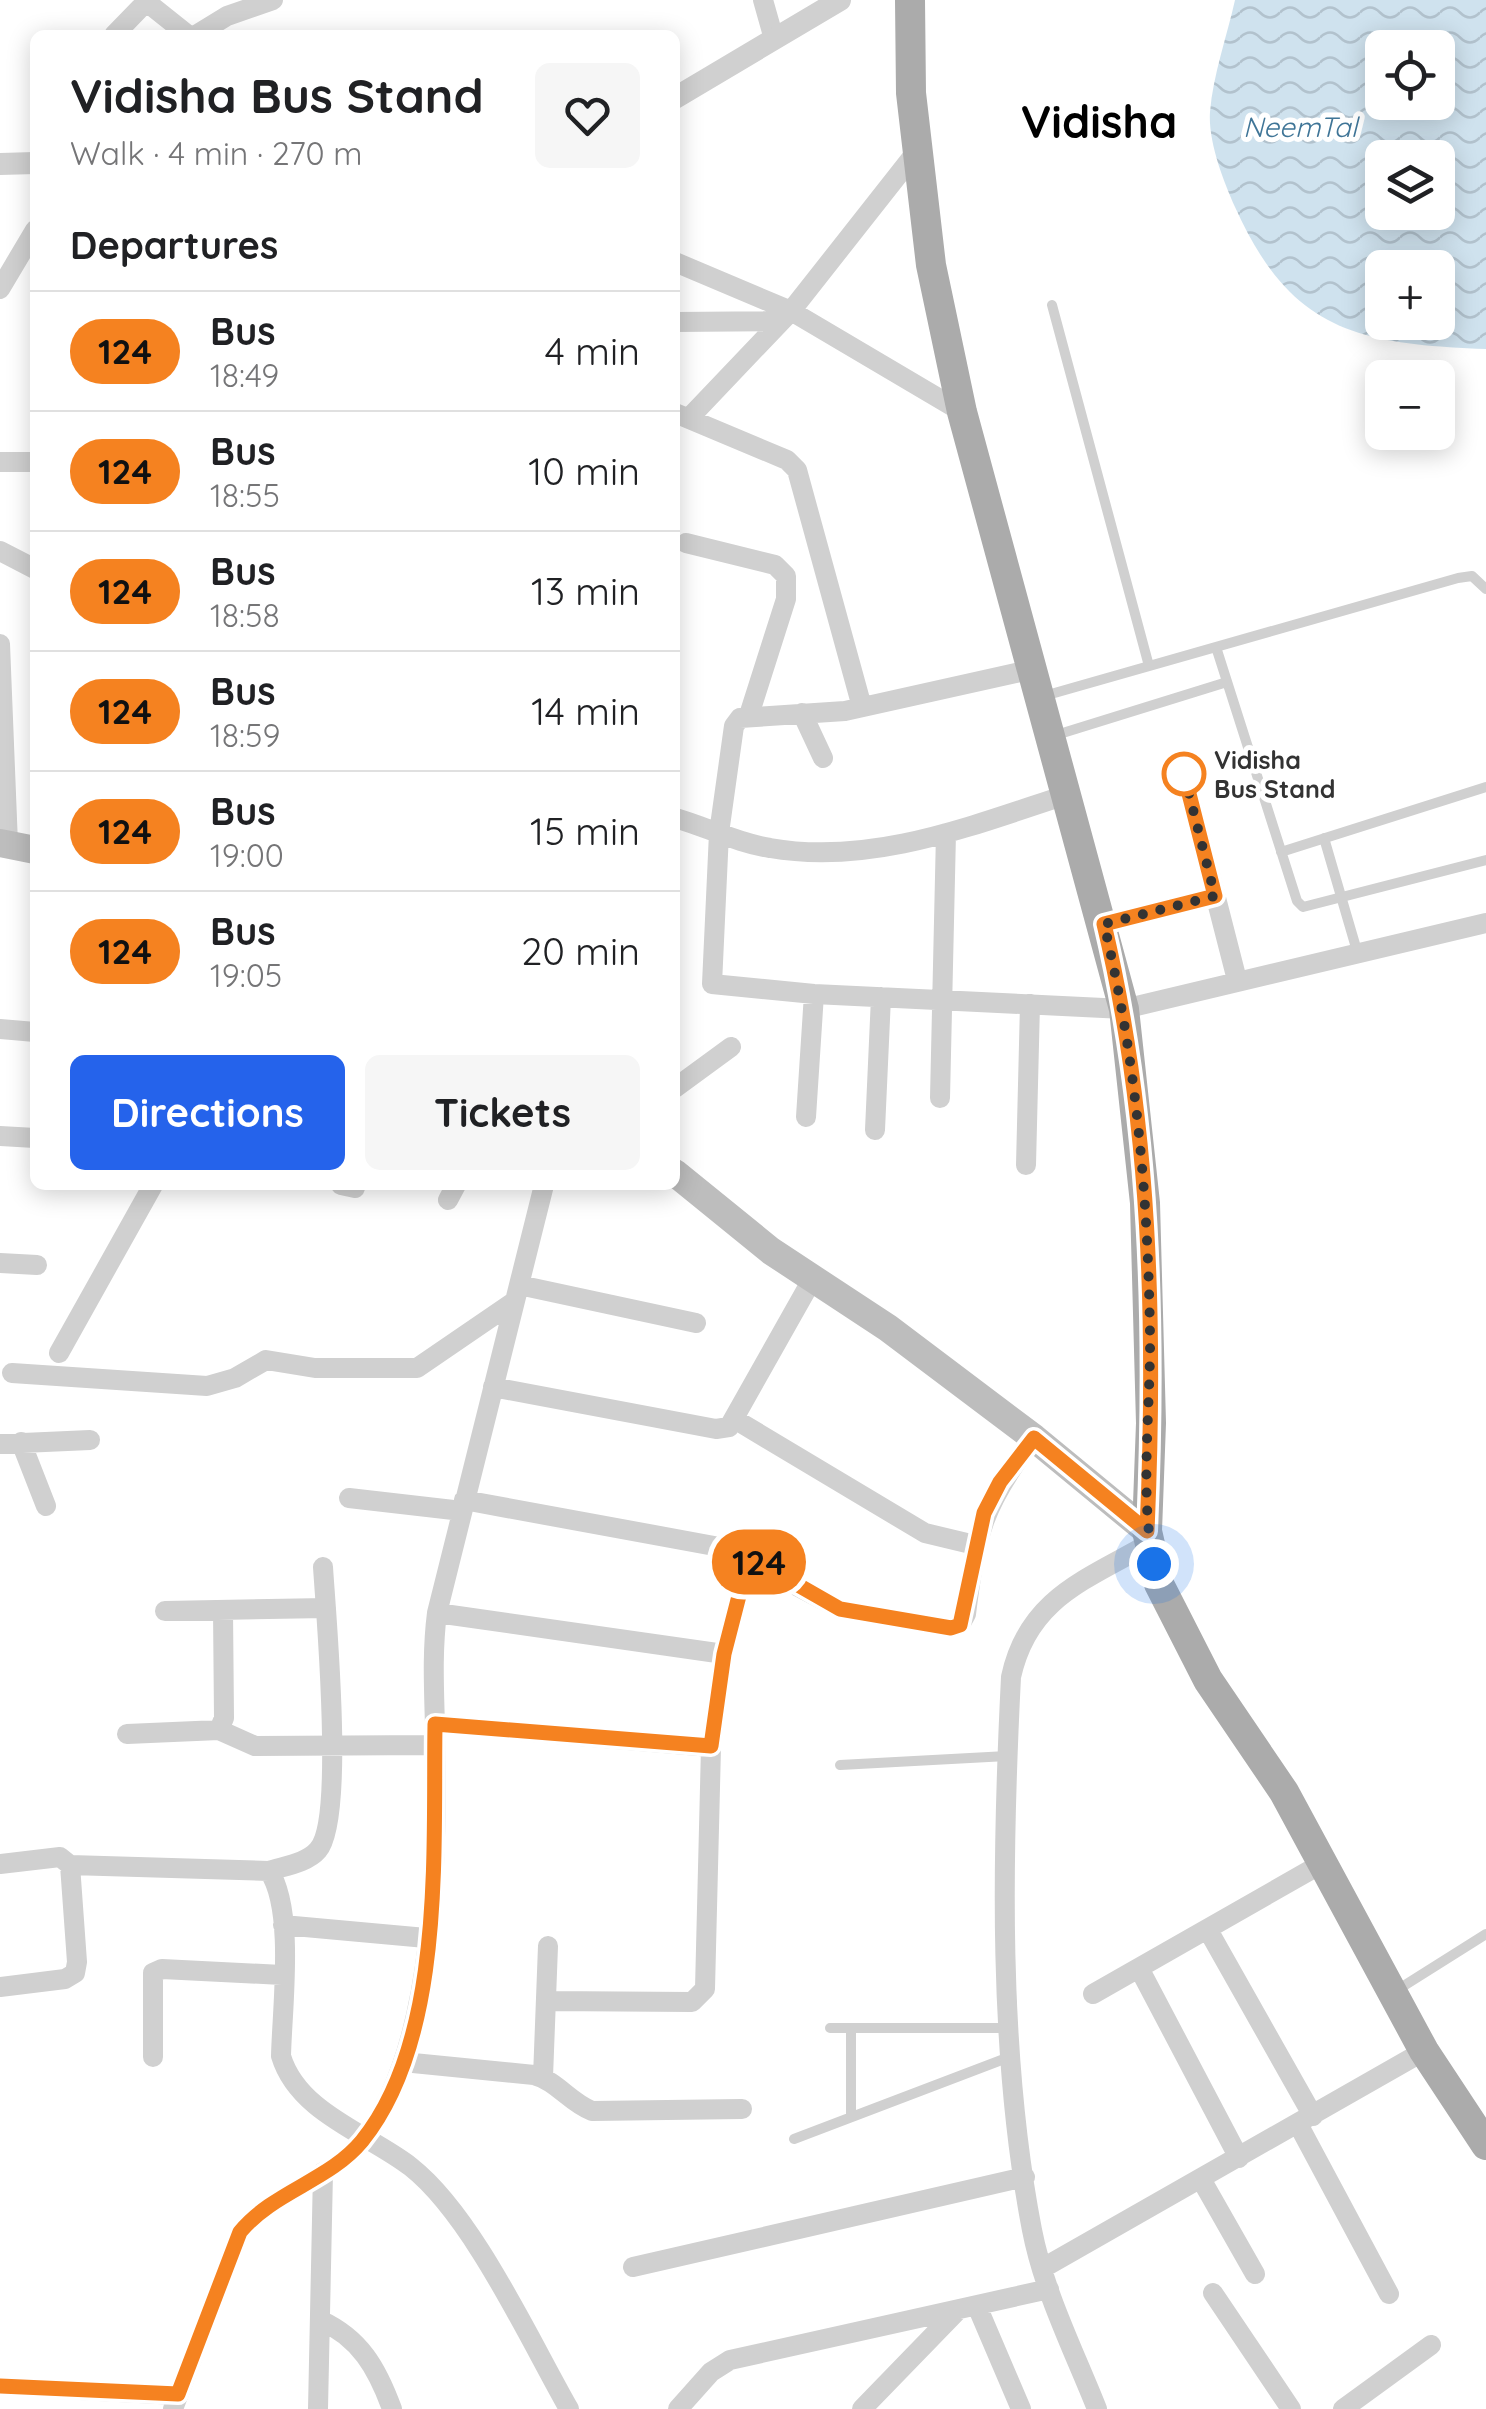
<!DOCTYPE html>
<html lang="en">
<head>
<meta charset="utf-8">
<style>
  body { margin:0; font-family:Quicksand,sans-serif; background:#f6f6f6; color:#202124; height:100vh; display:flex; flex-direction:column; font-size:38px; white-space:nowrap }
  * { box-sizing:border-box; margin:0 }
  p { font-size:32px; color:#757577 }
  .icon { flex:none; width:55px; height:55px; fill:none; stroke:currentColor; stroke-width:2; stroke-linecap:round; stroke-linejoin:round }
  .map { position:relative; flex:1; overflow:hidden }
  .details { position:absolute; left:30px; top:30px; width:650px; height:1160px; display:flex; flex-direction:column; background:#fff; border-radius:15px; box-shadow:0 5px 25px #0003 }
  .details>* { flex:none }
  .badge { padding:0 20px; border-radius:32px; font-size:35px; line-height:65px }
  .tools { position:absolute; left:1365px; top:30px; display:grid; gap:20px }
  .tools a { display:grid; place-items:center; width:90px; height:90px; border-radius:15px; background:#fff; box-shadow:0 5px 25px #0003; font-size:50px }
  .you { position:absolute; width:50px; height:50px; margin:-25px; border:8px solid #fff; border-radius:50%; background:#1a73e8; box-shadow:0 0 0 15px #1a73e833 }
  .map>.badge { position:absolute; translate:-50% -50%; box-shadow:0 0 0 5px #fff }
  h2 { padding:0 40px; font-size:38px; line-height:90px }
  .round { display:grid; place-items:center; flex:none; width:105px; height:105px; border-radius:15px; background:#f6f6f6 }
  .overview { display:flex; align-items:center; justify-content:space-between; height:170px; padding:0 40px }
  h1 { font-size:48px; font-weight:800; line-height:75px }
  .action { display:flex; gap:20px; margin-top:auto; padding:20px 40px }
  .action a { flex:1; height:115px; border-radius:15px; background:#2563eb; color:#fff; font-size:40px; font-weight:800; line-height:115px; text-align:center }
  .action a+a { background:#f6f6f6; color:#202124 }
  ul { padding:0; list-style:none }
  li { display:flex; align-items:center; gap:30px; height:120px; padding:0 40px; border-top:2px solid #e0e0e0 }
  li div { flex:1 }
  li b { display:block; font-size:38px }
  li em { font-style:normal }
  li .badge { min-width:110px; font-weight:700; text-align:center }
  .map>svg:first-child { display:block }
</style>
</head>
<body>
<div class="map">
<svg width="1486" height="2409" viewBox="0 0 1486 2409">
  <defs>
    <pattern id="water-waves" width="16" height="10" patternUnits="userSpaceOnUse" patternTransform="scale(2.5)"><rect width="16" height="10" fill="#cfe2ee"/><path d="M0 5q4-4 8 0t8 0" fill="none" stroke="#b2c2cd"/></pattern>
  </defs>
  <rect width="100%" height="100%" fill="#fff"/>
  <path fill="url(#water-waves)" fill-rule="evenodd" d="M1235,0H1486V349C1359,344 1291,332 1235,207C1223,180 1208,141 1210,112C1213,75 1227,36 1235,0ZM1382,48H1438V102H1382ZM1382,158H1438V212H1382ZM1382,268H1438V322H1382Z"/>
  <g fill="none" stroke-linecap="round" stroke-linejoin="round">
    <path stroke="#d0d0d0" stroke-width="10" d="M1052,305L1149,666
      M1216,647L1297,901L1303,907L1486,860
      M1044,696L1458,578L1472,576L1486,589
      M1053,736L1227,682
      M1324,838L1357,951
      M1281,852L1486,787
      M840,1765L1007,1756
      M1394,1992L1486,1934
      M830,2028H1010
      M851,2117V2028
      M794,2139L1012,2056"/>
    <path stroke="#d0d0d0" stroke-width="20" d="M144,0L188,35
      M763,0L774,39
      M114,35L146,2
      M196,35L227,16L273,0
      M675,262L791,311L962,412
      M0,289L35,230
      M675,322L781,321
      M675,413L787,460L797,470L862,707
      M691,416L791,311L917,151
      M0,462H35
      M686,543L775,565L786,576V599L749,715
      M0,551L35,569
      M0,644L8,844
      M1034,669L845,711L740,718L734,726L719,833L712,984L814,994L1124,1009L1486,923
      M802,713L823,758
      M1184,773L1237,980
      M675,818C707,827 737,843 770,848C873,866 973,825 1069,794
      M1104,924L1215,896
      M0,1029L35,1032
      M675,1088L731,1047
      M940,1098L946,833
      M806,1117L814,994
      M875,1130L881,997
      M0,1136L35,1138
      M1026,1165L1030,1004
      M341,1185L355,1188
      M448,1200L456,1185
      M0,1263L37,1265
      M519,1285L696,1323
      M59,1353L153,1185
      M12,1373L207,1386L235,1378L266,1360L315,1368H417L515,1301
      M493,1387L716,1429L729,1427L813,1278
      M736,1420L925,1533L975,1545
      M21,1442L46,1506
      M0,1444L90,1440
      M349,1498L462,1511
      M464,1500L725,1548L840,1609L951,1628L960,1625L966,1614C976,1533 983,1504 1034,1438
      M165,1611L326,1608
      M437,1613L724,1654
      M435,1724L711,1747
      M219,1730L255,1746L435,1745
      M127,1734L219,1730L224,1718L223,1610
      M0,1864L60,1857L70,1865L77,1962L75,1973L65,1979L0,1987
      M70,1865L269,1871C295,1910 282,2008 281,2056C298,2113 369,2134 411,2167C473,2216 529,2339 569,2409
      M269,1871C284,1866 307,1863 318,1850C345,1820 326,1615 323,1567
      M283,1925L426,1938
      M1208,1930L1313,2116
      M1139,1968L1239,2158
      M1093,1994L1321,1864
      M546,2001L692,2002L705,1989L711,1747L724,1654L749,1557
      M153,2057V1973L162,1969L282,1975
      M403,2062L534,2075C557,2081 569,2102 592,2111L742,2109
      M543,2077L548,1946
      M1298,2124L1389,2294
      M1201,2179L1255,2274
      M633,2267L1025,2177
      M1043,2268L1424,2051
      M1213,2293L1291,2409
      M977,2306L1021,2409
      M320,2320C360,2338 377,2368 392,2409
      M0,2386L178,2395
      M173,2409L240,2232C274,2191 328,2181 361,2142C439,2047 437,1846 435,1727C434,1688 432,1652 437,1613L544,1185
      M318,2409L323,2172
      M678,2409L711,2372L730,2360L1049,2289
      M862,2409L958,2310
      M1097,2409C1074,2351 1044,2292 1032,2230C998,2054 1002,1856 1011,1677C1028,1598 1086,1580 1150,1543
      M1343,2409L1431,2345"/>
    <path stroke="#d0d0d0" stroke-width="22" d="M675,98L840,0
      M0,164L35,163"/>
    <path stroke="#bdbdbd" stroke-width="28" d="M0,843L35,850
      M675,1173L771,1251L888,1328L1034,1438L1147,1531"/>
    <path stroke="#ababab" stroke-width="30" d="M910,0L911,93L931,265L962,412L1124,1009L1145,1203L1151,1423L1147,1531L1159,1584L1208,1680L1284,1792L1424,2051L1486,2145"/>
  </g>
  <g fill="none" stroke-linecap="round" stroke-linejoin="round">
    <g stroke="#fff" stroke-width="22">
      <path id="line" d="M0,2386L178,2394L240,2232C274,2191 329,2181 362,2141C445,2038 433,1851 435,1724L711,1746L724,1654L749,1557L840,1609L951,1628L960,1625L984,1513L1000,1482L1034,1438L1147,1531C1156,1328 1151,1122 1104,924L1215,896L1184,774"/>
    </g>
    <use href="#line" stroke="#f58220" stroke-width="15"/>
    <path stroke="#333" stroke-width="10" stroke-dasharray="0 18" d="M1154,1564C1139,1497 1151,1405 1150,1334C1148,1196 1136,1058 1104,924L1215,896L1184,774"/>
  </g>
  <circle fill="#fff" stroke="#f58220" stroke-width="5" cx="1184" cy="774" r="20"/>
  <g text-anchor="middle" stroke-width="10" stroke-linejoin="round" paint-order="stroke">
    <g font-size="25" font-weight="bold" fill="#333" stroke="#fff" text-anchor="start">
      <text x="1214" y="769">Vidisha<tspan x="1214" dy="29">Bus Stand</tspan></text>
    </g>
    <g font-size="28" font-style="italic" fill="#3f7597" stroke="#fff">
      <text x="1300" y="137">NeemTal</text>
    </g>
    <g font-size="45" font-weight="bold" fill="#000" stroke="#fff">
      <text x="1099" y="138">Vidisha</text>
    </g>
  </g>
</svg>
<div class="tools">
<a><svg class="icon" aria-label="locate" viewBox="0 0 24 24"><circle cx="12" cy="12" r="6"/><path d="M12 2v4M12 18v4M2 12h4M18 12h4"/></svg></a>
<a><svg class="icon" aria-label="layers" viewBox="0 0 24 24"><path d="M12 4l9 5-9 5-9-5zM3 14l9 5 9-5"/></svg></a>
<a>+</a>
<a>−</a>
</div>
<div class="you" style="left:1154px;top:1564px"></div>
<b class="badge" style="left:759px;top:1562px;background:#f58220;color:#111">124</b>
<section class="details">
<div class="overview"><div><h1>Vidisha Bus Stand</h1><p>Walk · 4 min · 270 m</p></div><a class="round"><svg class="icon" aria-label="heart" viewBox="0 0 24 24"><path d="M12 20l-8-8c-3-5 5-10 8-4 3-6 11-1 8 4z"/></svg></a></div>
<h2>Departures</h2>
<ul>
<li><span class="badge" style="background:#f58220;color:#111">124</span><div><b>Bus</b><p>18:49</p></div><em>4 min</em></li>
<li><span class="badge" style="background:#f58220;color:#111">124</span><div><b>Bus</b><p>18:55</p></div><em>10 min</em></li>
<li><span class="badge" style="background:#f58220;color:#111">124</span><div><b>Bus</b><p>18:58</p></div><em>13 min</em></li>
<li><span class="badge" style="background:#f58220;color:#111">124</span><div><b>Bus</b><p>18:59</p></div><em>14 min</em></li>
<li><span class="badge" style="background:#f58220;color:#111">124</span><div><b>Bus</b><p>19:00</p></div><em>15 min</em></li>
<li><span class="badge" style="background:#f58220;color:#111">124</span><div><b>Bus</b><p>19:05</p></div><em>20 min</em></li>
</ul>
<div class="action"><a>Directions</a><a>Tickets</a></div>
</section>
</div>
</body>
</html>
